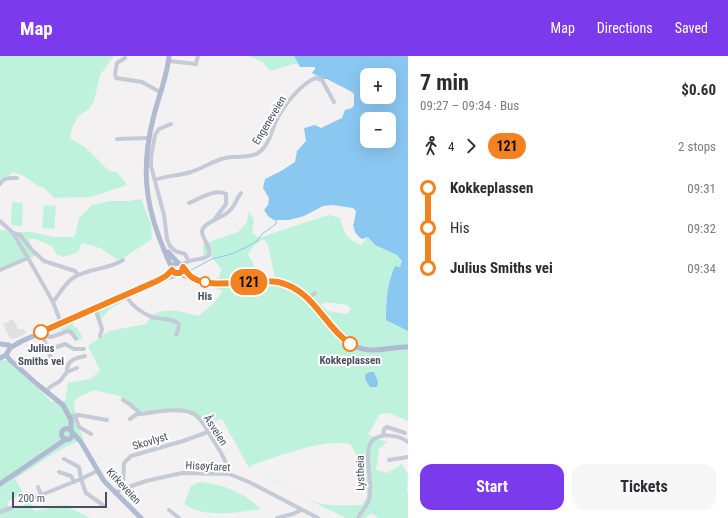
<!DOCTYPE html>
<html lang="en">
<head>
<meta charset="utf-8">
<style>
  body { margin:0; font-family:"Roboto Condensed",sans-serif; background:#f7f7f7; color:#2b2b33; height:100vh; display:flex; flex-direction:column; font-size:15px; white-space:nowrap }
  * { box-sizing:border-box; margin:0 }
  p { font-size:13px; color:#7c7c81 }
  .icon { flex:none; width:22px; height:22px; fill:none; stroke:currentColor; stroke-width:2; stroke-linecap:round; stroke-linejoin:round }
  .map { position:relative; flex:1; overflow:hidden }
  .side { display:flex; flex-direction:column; background:#fff; width:320px }
  .side>* { flex:none }
  .badge { padding:0 8px; border-radius:13px; font-size:14px; line-height:26px }
  .tools { position:absolute; left:360px; top:12px; display:grid; gap:8px }
  .tools a { display:grid; place-items:center; width:36px; height:36px; border-radius:8px; background:#fff; box-shadow:0 4px 16px #0002; font-size:20px }
  .scale { position:absolute; left:12px; bottom:10px; width:95px; box-sizing:border-box; padding-left:4px; border:2px solid #485060; border-top:0; font-size:11px; line-height:14px; white-space:nowrap; color:#485060; -webkit-text-stroke:3px #fff; paint-order:stroke }
  .map>.badge { position:absolute; translate:-50% -50%; box-shadow:0 0 0 2px #fff }
  .legs { display:flex; align-items:center; gap:6px; height:44px; padding:0 12px; font-size:13px }
  .legs p { margin-inline-start:auto }
  .overview { display:flex; align-items:center; justify-content:space-between; height:68px; padding:0 12px }
  h1 { font-size:22px; font-weight:700; line-height:30px }
  .cta { display:flex; gap:8px; margin-top:auto; padding:8px 12px }
  .cta a { flex:1; height:46px; border-radius:12px; background:#7c3aed; color:#fff; font-size:16px; font-weight:700; line-height:46px; text-align:center }
  .cta a+a { background:#f7f7f7; color:#2b2b33 }
  ul { padding:0 12px; list-style:none }
  li { display:flex; align-items:center; gap:14px; height:40px; font-size:15px }
  li i { display:grid; place-items:center; width:6px; height:100%; margin:0 5px; background:currentColor }
  li i::after { content:''; width:10px; height:10px; margin:-5px; border:3px solid; border-radius:50%; background:#fff }
  li p { margin-inline-start:auto }
  li:first-child i { background:linear-gradient(#0000 50%,currentColor 0) }
  li:last-child i { background:linear-gradient(currentColor 50%,#0000 0) }
  header { display:flex; align-items:center; gap:24px; box-sizing:border-box; height:56px; padding:0 20px; background:#7c3aed; color:#fff }
  header strong { font-size:19px }
  nav { display:flex; gap:22px; margin-inline-start:auto; font-size:14px }
  main { display:flex; flex:1; min-height:0 }
  .map>svg:first-child { display:block }
</style>
</head>
<body>
<header>
<strong>Map</strong>
<nav><a>Map</a><a>Directions</a><a>Saved</a></nav>
</header>
<main>
<div class="map">
<svg width="408" height="462" viewBox="0 0 408 462">
  <rect width="100%" height="100%" fill="#f3f1f1"/>
  <path fill="#e1e0e0" d="M13,263L18,273H24L26,277L17,282L10,283L3,268Z"/>
  <path fill="#bff2dc" fill-rule="evenodd" d="M0,0H114L100,19L94,45L89,53L78,60L72,72L70,82L86,92L109,115L117,116L127,129L91,141L54,142L43,131H39L24,120L13,116L2,124L0,127Z
    M249,0H294L298,8H294L270,15L263,6Z
    M139,143L142,145L151,169L152,183L125,201L115,204V202L100,192L82,187L78,196L64,201L56,198L52,190L35,183H29L35,200L0,215V174L13,176H30L54,181H74L76,176L79,162L92,149L110,145H129Z
    M12,146L22,147L23,149L22,170L11,169Z
    M44,149L56,150L54,173L42,172Z
    M249,155L254,164L252,177L259,182L276,176L329,159L340,162C344,177 346,183 361,189L368,180L375,189L397,199L402,205L400,211L397,210L391,218L386,247V264L408,275V365L389,357L380,358L368,378L376,382L387,386L379,393L376,414L387,417L402,408L408,419L407,436H408V462H378L373,458H370L364,462H346L299,439L261,417C280,426 303,444 322,448C335,450 349,449 362,449L367,441V436L357,400L350,388C321,383 280,400 252,409L249,412L222,363L204,368L188,357L169,355L151,356L132,354L120,340L94,334L77,342L74,347L77,368L84,383L61,393L15,423L23,437L7,446L10,454L31,447L34,455L65,449L90,462H0V304H6L9,305L52,346L65,345L68,327L91,323L100,314L88,290L109,275L146,268C148,265 151,260 154,258C168,251 185,256 198,260L213,248L223,235L216,232L221,213L212,201L203,198V188L238,176L247,166ZM261,184H264L268,189L275,222L258,219L255,215L253,207L248,199L250,194ZM325,246L347,249L351,253L347,258L328,255L321,249Z
    M123,242L125,243L124,245L110,253L99,265L96,254Z
    M72,264L73,269L77,272L83,282L79,284L77,282L73,276L63,275L61,273L50,277L49,279L44,278Z
    M199,426C225,429 241,435 261,453C236,457 203,462 184,448L191,430Z"/>
  <path fill="#8ac7f1" fill-rule="evenodd" d="M294,0H408V275L386,264C386,246 387,227 395,210L400,211L402,205L397,199L375,189L368,181L362,183C356,179 354,175 353,168L354,167L356,155L353,152L333,149L323,150L304,160L289,164H274L268,160L264,154L268,149L269,142L263,132L265,123L281,115L295,106L297,95L306,85L304,72L315,69L321,72L342,62L345,54L352,52L354,49V38L352,36L327,23H323L312,17L315,13V11H300ZM367,19H389V41H367ZM367,63H389V85H367Z
    M369,316H374L378,326L377,331H370L366,325L365,319Z"/>
  <g fill="none" stroke-linecap="round" stroke-linejoin="round">
    <path stroke="#8ac7f1" stroke-width="1" d="M191,214L212,203L231,198L247,191L258,184L262,178L276,168V164"/>
    <path stroke="#c4cad6" stroke-width="4" d="M125,2L117,7L115,18L116,22L142,26L160,36
      M169,5L196,8L198,0
      M171,68L159,73L155,79L151,101V110L164,159L167,183L170,190L175,195L185,198L188,204
      M117,83L149,82
      M155,124C167,119 179,120 191,116C203,112 213,105 225,102C236,99 248,103 258,97C269,90 271,76 276,65C284,49 299,30 315,22L322,24L334,46
      M0,128C4,121 10,122 17,122
      M189,147C199,143 215,132 226,138V148L214,164
      M0,165L13,177L28,202L53,246L61,267
      M13,177L20,179L31,193L44,205L75,215L78,219
      M182,209C191,201 201,206 209,199C211,190 202,183 202,175C203,167 221,162 227,157C235,152 236,143 241,137
      M0,214L28,202
      M125,239C131,248 141,257 152,261C161,264 171,261 179,268L178,274L176,279
      M308,242L315,237
      M53,246C59,239 65,227 73,222C87,212 108,214 123,204
      M95,252L102,273L100,280
      M41,276L48,294L65,288L74,293H84
      M43,280L51,281L68,275L71,276L76,283
      M48,294L53,308
      M67,316C66,305 75,302 85,300
      M46,336L50,331L60,325L67,316L77,312
      M123,344L131,349L141,358
      M70,360L79,359L107,364
      M75,360L79,371L91,378
      M130,363L137,358H141C155,356 184,350 196,359C204,366 209,378 215,387C221,396 228,407 229,418
      M383,380L384,373L387,371L405,377
      M64,403L79,411L81,423L86,437L103,449
      M389,404L408,401
      M59,416L71,420L74,426
      M38,431L41,439
      M123,433L124,407L131,400L183,385L208,376
      M115,437L123,433L146,425L182,417L229,418L249,426L318,462
      M31,443L81,423L97,415
      M169,454L179,462
      M0,456L11,452
      M277,462L293,458L301,454
      M358,462C361,455 368,450 369,443C374,426 363,402 371,386C379,376 399,379 408,386"/>
    <path stroke="#b0bad1" stroke-width="5" d="M169,0C167,21 158,42 153,63C139,120 147,159 172,212
      M168,196L178,207L182,209L185,215L192,222
      M178,207L173,209L172,212L175,217C188,220 199,226 213,227C239,228 266,220 291,231C321,243 330,285 363,293C378,297 393,290 408,291
      M0,288L9,289L11,291
      M6,299L10,292L20,286L140,232L178,218
      M6,299L10,304L37,328L63,349L71,364V374
      M0,302L6,299
      M61.5 378a5.5 5.5 0 1 1 11 0a5.5 5.5 0 1 1-11 0Z
      M72,376L81,386L104,425L141,462
      M0,428L66,383"/>
  </g>
  <g fill="none" stroke-linecap="round" stroke-linejoin="round">
    <g stroke="#fff" stroke-width="9">
      <path id="line-1" d="M41,276L157,225L166,220L172,214L175,217H180L182,215L183,211C186,215 189,220 193,222C212,234 255,222 278,226C314,234 323,269 350,288"/>
    </g>
    <use href="#line-1" stroke="#f58220" stroke-width="6"/>
  </g>
  <g fill="#fff" stroke="#f58220" stroke-width="2">
    <circle cx="205" cy="226" r="5"/>
    <circle cx="41" cy="276" r="7"/>
    <circle cx="350" cy="288" r="7"/>
  </g>
  <g text-anchor="middle" stroke-width="4" stroke-linejoin="round" paint-order="stroke">
    <g font-size="11" fill="#485060" stroke="#fff">
      <text transform="translate(269 64) rotate(-59)" y="4">Engeneveien</text>
      <text transform="translate(216 374) rotate(57)" y="4">Åsveien</text>
      <text transform="translate(150 385) rotate(-17)" y="4">Skovlyst</text>
      <text transform="translate(208 410) rotate(3)" y="4">Hisøyfaret</text>
      <text transform="translate(360 417) rotate(-91)" y="4">Lystheia</text>
      <text transform="translate(124 430) rotate(47)" y="4">Kirkeveien</text>
    </g>
    <g font-size="11" font-weight="bold" fill="#485060" stroke="#fff">
      <text x="205" y="244">His</text>
      <text x="41" y="296">Julius<tspan x="41" dy="13">Smiths vei</tspan></text>
      <text x="350" y="308">Kokkeplassen</text>
    </g>
  </g>
</svg>
<div class="tools">
<a>+</a>
<a>−</a>
</div>
<div class="scale">200 m</div>
<b class="badge" style="left:249px;top:226px;background:#f58220;color:#111">121</b>
</div>
<section class="side">
<div class="overview"><div><h1>7 min</h1><p>09:27 – 09:34 · Bus</p></div><b>$0.60</b></div>
<div class="legs"><svg class="icon" aria-label="walk" viewBox="0 0 24 24"><circle cx="13" cy="4" r="2"/><path d="M13 8l-2 6 4 7M11 14l-3 7M7 12l3-4h3l4 4"/></svg>4<svg class="icon" aria-label="forward" viewBox="0 0 24 24"><path d="M9 5l7 7-7 7"/></svg><b class="badge" style="background:#f58220;color:#111">121</b><p>2 stops</p></div>
<ul>
<li><i style="color:#f58220"></i><b>Kokkeplassen</b><p>09:31</p></li>
<li><i style="color:#f58220"></i><span>His</span><p>09:32</p></li>
<li><i style="color:#f58220"></i><b>Julius Smiths vei</b><p>09:34</p></li>
</ul>
<div class="cta"><a>Start</a><a>Tickets</a></div>
</section>
</main>
</body>
</html>
